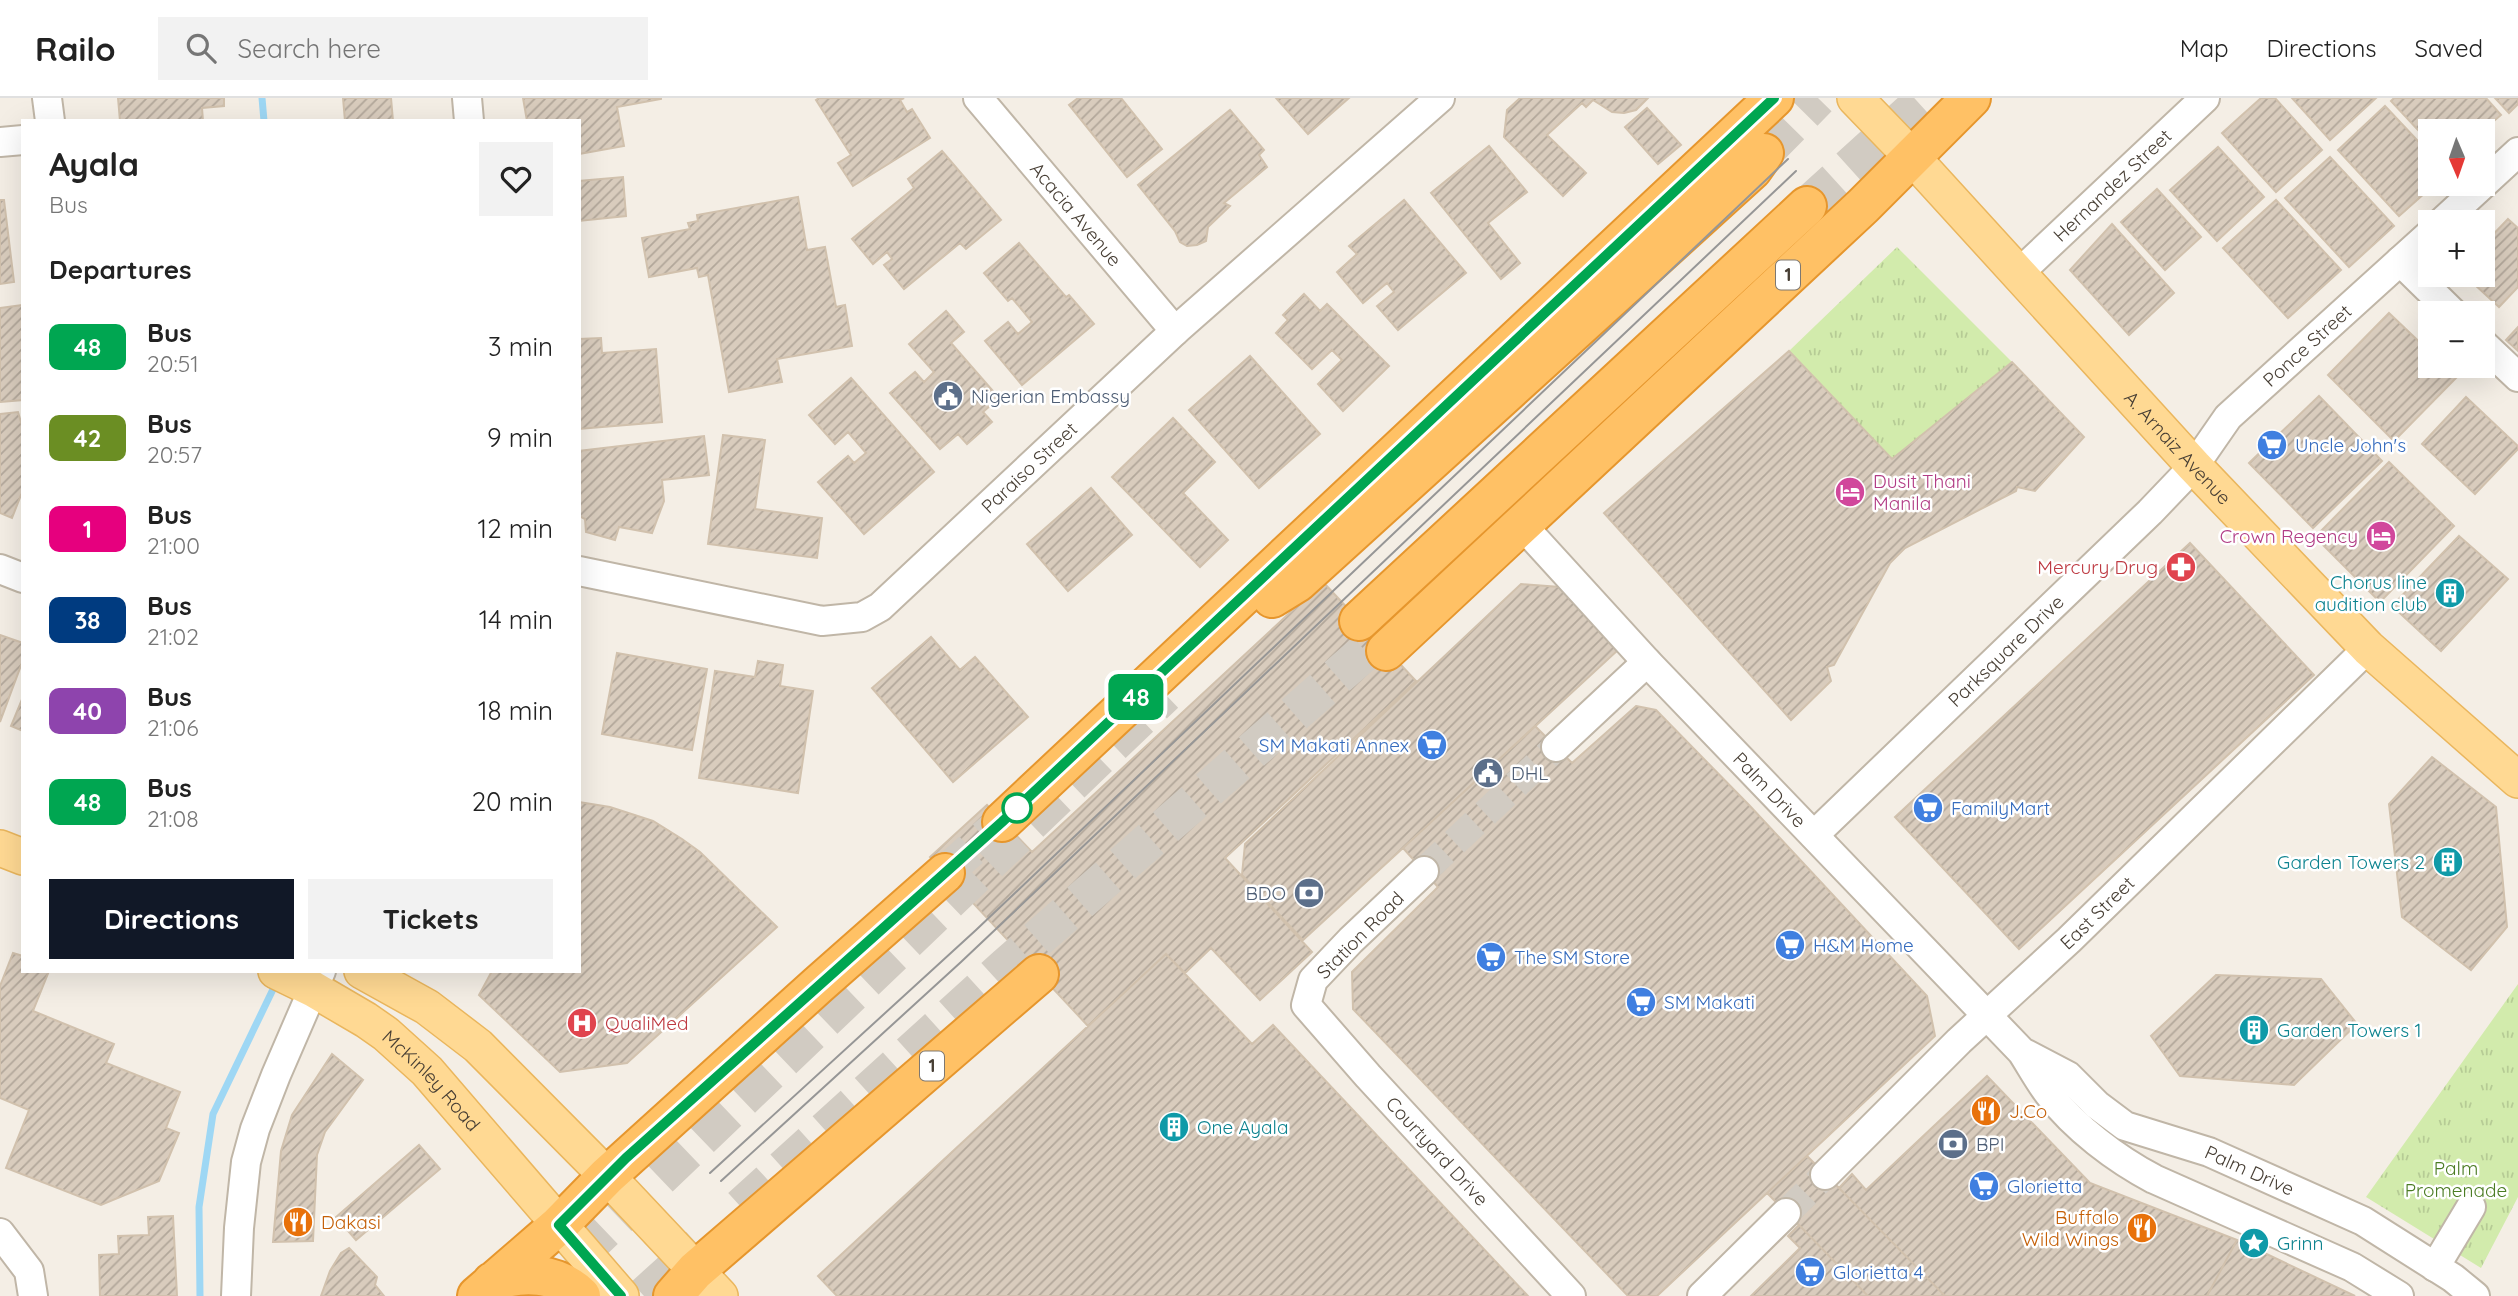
<!DOCTYPE html>
<html lang="en">
<head>
<meta charset="utf-8">
<style>
  body { margin:0; font-family:Quicksand,sans-serif; background:#f2f2f2; color:#222; height:100vh; display:flex; flex-direction:column; font-size:26px; white-space:nowrap }
  * { box-sizing:border-box; margin:0 }
  p { font-size:23px; color:#767676 }
  .icon { flex:none; width:38px; height:38px; fill:none; stroke:currentColor; stroke-width:2; stroke-linecap:round; stroke-linejoin:round }
  .map { position:relative; flex:1; overflow:hidden }
  .drawer { position:absolute; left:21px; top:21px; width:560px; height:854px; display:flex; flex-direction:column; background:#fff; border-radius:0px; box-shadow:0 7px 28px #0002 }
  .drawer>* { flex:none }
  .badge { padding:0 14px; border-radius:10px; font-size:24px; line-height:46px }
  .needle { width:46px; rotate:178deg }
  .buttons { position:absolute; left:2418px; top:21px; display:grid; gap:14px }
  .buttons a { display:grid; place-items:center; width:77px; height:77px; border-radius:0px; background:#fff; box-shadow:0 7px 28px #0002; font-size:35px }
  .map>.badge { position:absolute; translate:-50% -50%; box-shadow:0 0 0 4px #fff }
  h2 { padding:0 28px; font-size:26px; line-height:63px }
  .round { display:grid; place-items:center; flex:none; width:74px; height:74px; border-radius:0px; background:#f2f2f2 }
  .overview { display:flex; align-items:center; justify-content:space-between; height:119px; padding:0 28px }
  h1 { font-size:33px; font-weight:800; line-height:52px }
  .button { display:flex; gap:14px; margin-top:auto; padding:14px 28px }
  .button a { flex:1; height:80px; border-radius:0px; background:#111827; color:#fff; font-size:28px; font-weight:800; line-height:80px; text-align:center }
  .button a+a { background:#f2f2f2; color:#222 }
  ul { padding:0; list-style:none }
  li { display:flex; align-items:center; gap:21px; height:91px; padding:0 28px }
  li div { flex:1 }
  li b { display:block; font-size:26px }
  li em { font-style:normal }
  li .badge { min-width:77px; font-weight:700; text-align:center }
  header { display:flex; align-items:center; gap:42px; box-sizing:border-box; height:98px; padding:0 35px; background:#fff; border-bottom:2px solid #e0e0e0 }
  header strong { font-size:33px }
  nav { display:flex; gap:38px; margin-inline-start:auto; font-size:24px }
  .search { width:490px; height:63px; background:#f2f2f2; display:flex; align-items:center; gap:18px; box-sizing:border-box; padding:0 24px; border-radius:0px; color:#767676; font-size:26px }
  .map>svg:first-child { display:block }
</style>
</head>
<body>
<header>
<strong>Railo</strong>
<div class="search"><svg class="icon" aria-label="search" viewBox="0 0 24 24"><circle cx="10" cy="10" r="6"/><path d="M15 15l6 6"/></svg>Search here</div>
<nav><a>Map</a><a>Directions</a><a>Saved</a></nav>
</header>
<div class="map">
<svg width="2518" height="1198" viewBox="0 0 2518 1198">
  <defs>
    <pattern id="park-tufts" width="24" height="20" patternUnits="userSpaceOnUse" patternTransform="scale(1.75)"><rect width="24" height="20" fill="#d2ebac"/><path d="M3 7l-1-3M5 7V3M7 7l1-3M15 17l-1-3M17 17v-4M19 17l1-3" fill="none" stroke="#b6cb95"/></pattern>
    <pattern id="building-hatch" width="6" height="6" patternUnits="userSpaceOnUse" patternTransform="scale(1.75)"><rect width="6" height="6" fill="#d9ccbd"/><path d="M-1 1l2-2M0 6l6-6M5 7l2-2" fill="none" stroke="#b2a79a"/></pattern>
  </defs>
  <rect width="100%" height="100%" fill="#f4eee5"/>
  <path fill="url(#park-tufts)" d="M1897,149L2012,264L1892,361L1789,253Z
    M2518,886V1099L2481,1170L2366,1099Z"/>
  <g fill="none" stroke-linecap="round" stroke-linejoin="round">
    <path stroke="#9ed7f4" stroke-width="7" d="M262,0L264,23
      M200,1198L199,1109L213,1016L277,883"/>
  </g>
  <path fill="url(#building-hatch)" stroke="#d1c1ad" stroke-width="2" d="M118,0H224V8L202,10L203,23H120Z
    M343,0H391L393,23H345Z
    M523,0H661V1L617,9L624,48L579,56V23H527Z
    M819,0H904L900,2L907,14L912,11L930,40L853,88L838,65L851,57L816,2Z
    M1078,0H1121L1162,51L1127,79L1069,7Z
    M1276,0H1349L1308,36Z
    M1520,0H1648L1636,12L1624,15L1612,14L1593,2L1586,9L1582,5L1547,37L1586,75L1563,98L1504,39L1507,12Z
    M2261,0H2275L2322,52L2276,94L2222,35Z
    M2292,0H2376L2330,42Z
    M2394,0H2486L2501,17L2482,33H2431V46L2391,3Z
    M2495,0H2518V6L2509,15Z
    M2385,8L2431,57V86H2435L2399,118L2338,52Z
    M1647,10L1681,47L1658,66L1625,29Z
    M1230,12L1264,52L1259,57L1267,69L1224,105L1230,108L1208,129L1206,143L1197,147L1187,148L1180,144L1175,133L1138,87Z
    M1489,48L1527,94L1488,125L1520,165L1501,181L1431,95Z
    M2218,49L2264,99L2217,143L2170,92Z
    M942,53L1001,122L966,151L960,145L904,191L884,167L892,161L887,154L873,166L852,141L914,90L908,81Z
    M2330,59L2394,128L2349,169L2285,100Z
    M623,79L626,118L579,123V83Z
    M2157,91L2201,139L2165,172L2121,124Z
    M798,99L807,152L825,149L836,209L845,207L852,248L777,261L782,284L729,294L708,177L699,179L697,170L649,179L642,140L690,131L688,125L698,123L697,117Z
    M0,102H4L14,184L0,186Z
    M1404,102L1466,175L1398,232L1377,208L1394,194L1387,185L1363,205L1337,174L1357,156L1349,148Z
    M2276,102L2341,172L2288,220L2223,150Z
    M2508,121L2518,130V189L2499,209L2474,186L2486,174L2483,171V147Z
    M2112,126L2174,195L2129,237L2070,172Z
    M1019,145L1066,199L1069,197L1094,226L1022,287L985,243L1008,224L1018,236L1032,224L1012,200L1008,203L984,175Z
    M1304,196L1320,213L1327,206L1389,268L1343,313L1318,286L1342,262L1332,252L1312,271L1276,235L1288,222L1283,217Z
    M23,207V302L0,304V210Z
    M946,213L964,234L951,245L999,300L983,314L992,324L967,346L958,336L940,351L890,295L915,274L924,284L934,274L909,246Z
    M2389,215L2431,255V268H2444L2456,280L2394,343L2328,277Z
    M2518,229V253L2506,242Z
    M601,240L602,255L656,251L662,324L579,331V241Z
    M1789,253L1892,361L2012,264L2084,339L2035,393L2017,389L2016,393L1905,450L1890,465L1834,567L1827,569L1831,583L1791,622L1604,415Z
    M1250,258L1320,336L1259,390L1189,312Z
    M851,280L934,374L864,436L818,384L848,358L854,365L866,355L848,334L835,346L809,317Z
    M2319,298L2382,363L2313,430L2249,365Z
    M2466,299L2518,348V351L2475,396L2422,346Z
    M18,314L23,331V398L21,397L12,420L0,415V316Z
    M1173,320L1215,364L1183,395L1228,442L1200,469L1112,379Z
    M723,337L765,342L755,411L822,420L817,460L708,446Z
    M704,338L709,377L662,382L664,403L652,435L619,429L615,442L586,434L585,421L579,418V353Z
    M2389,364L2454,428L2380,504L2315,439Z
    M1091,390L1132,437L1068,493L1027,446Z
    M2459,438L2508,481L2441,553L2392,508Z
    M2190,445L2314,577L2019,851L1895,719Z
    M1323,484L1416,583L1225,760L1312,854L1260,902L1211,850L1185,875L1166,856L1088,928L930,759L987,707L1032,754Z
    M1521,486L1560,489L1618,552L1303,842L1242,777L1245,746Z
    M0,537L23,545V562L0,624Z
    M931,539L960,572L975,559L1028,619L953,684L872,590Z
    M617,555L707,571L692,652L602,636Z
    M758,563L783,567L780,588L813,593L798,695L699,680L715,573L755,579Z
    M23,599V633L11,628Z
    M1636,608L1656,612L1750,708L1927,898L1935,938L1657,1198H1628L1353,911L1352,874L1438,789L1403,750L1535,628L1572,665Z
    M2432,659L2496,709L2507,829L2471,872L2402,819L2389,706Z
    M579,704L610,709L653,723L682,741L700,754L777,829L627,965L560,974L479,897L492,873H579Z
    M13,855L23,858V873H49L33,913L114,946L106,965L180,994L166,1030L179,1035L159,1083L101,1107L6,1070L29,1012L0,1000V888Z
    M1166,856L1252,946L1273,927L1528,1198H837L818,1178Z
    M2216,877L2321,881L2357,926L2294,987L2180,978L2151,938Z
    M332,956L363,982L325,1034L317,1057L313,1143L273,1144L281,1053L292,1017Z
    M1987,978L2090,1085L2237,1142L2355,1198H1751L1800,1150L1788,1138L1799,1127L1767,1095L1807,1058L1839,1090L1852,1076L1866,1092Z
    M1987,978L2090,1085L2237,1142L2207,1198H1945L1839,1090L1852,1076L1866,1092Z
    M419,1047L440,1071L356,1142L336,1119Z
    M173,1118L177,1198H100L99,1157L119,1156L118,1138L149,1137L148,1119Z
    M1799,1127L1868,1198H1751L1800,1150L1788,1138Z
    M349,1150L377,1179L375,1187L384,1198H321L330,1173L341,1155Z"/>
  <g fill="none" stroke-linecap="round" stroke-linejoin="round">
    <path stroke="#d1cbc2" stroke-width="28" stroke-dasharray="28 14" stroke-linecap="butt" d="M1424,773L1556,649
      M1786,1115L1825,1077"/>
    <path stroke="#d1cbc2" stroke-width="35" stroke-dasharray="35 18" stroke-linecap="butt" d="M945,775L1002,724"/>
    <path stroke="#d1cbc2" stroke-width="38" stroke-dasharray="38 19" stroke-linecap="butt" d="M1764,55L1818,0
      M1807,108L1926,0
      M741,1109L1004,870L1405,519
      M536,1198L1165,596
      M644,1198L699,1148"/>
    <g stroke="#c0b6a7" stroke-width="32">
      <g id="minor">
        <path d="M47,0L50,23"/>
        <path d="M467,0L469,23"/>
        <path id="s1" d="M978,0L1175,233"/>
        <path d="M0,44L23,42"/>
        <path d="M2442,124L2518,54"/>
        <path d="M2400,163L2453,215"/>
        <path id="s2" d="M2019,175L2205,0"/>
        <path d="M2483,246L2518,279"/>
        <path id="s3" d="M1521,426L1647,564L2022,954C2031,968 2039,983 2049,996C2075,1030 2116,1061 2154,1081L2352,1169L2399,1198"/>
        <path d="M0,471L23,480"/>
        <path id="s4" d="M579,473L822,523L862,519L880,509L1175,233L1440,0"/>
        <path d="M1556,649L1647,564"/>
        <path id="s5" d="M1814,737L2150,414L2194,368L2228,319L2431,135"/>
        <path id="s6" d="M1424,773L1351,842L1313,882L1306,907L1368,978L1571,1198"/>
        <path id="s7" d="M2026,956L2068,978L2097,1007L2125,1028L2209,1054L2363,1123L2453,1180L2475,1198"/>
        <path id="s8" d="M1825,1077L1959,943L2069,842L2368,550"/>
        <path d="M0,1135L29,1173L33,1198"/>
        <path d="M2435,1169L2471,1109"/>
        <path d="M236,1198L239,1130L246,1064L255,1031L276,977L321,873"/>
        <path d="M1702,1198L1786,1115"/>
      </g>
    </g>
    <g stroke="#eab65d" stroke-width="38">
      <g id="major">
        <path id="s9" d="M1855,0L1912,59L2194,368L2368,550L2518,682"/>
        <path d="M0,750L23,759"/>
        <path id="s10" d="M276,873L313,891L366,922L386,936L427,973L621,1198"/>
        <path d="M362,873L427,909L478,948L607,1078L720,1198"/>
      </g>
    </g>
    <g stroke="#e6962d" stroke-width="42">
      <path id="highway" d="M1272,500L1298,484L1752,72L1764,55
        M1359,523L1807,108
        M1386,553L1863,108L1971,0
        M1002,724L1774,0
        M492,1184C523,1173 557,1174 581,1198
        M477,1198L559,1127L607,1078L818,887L945,775
        M673,1198L695,1173L1039,876"/>
    </g>
    <use href="#minor" stroke="#fff" stroke-width="28"/>
    <use href="#major" stroke="#ffd993" stroke-width="35"/>
    <use href="#highway" stroke="#ffc165" stroke-width="38"/>
    <path stroke="#969696" stroke-width="2" d="M710,1075L976,832L1788,61
      M721,1083L961,864L1796,73"/>
  </g>
  <g fill="none" stroke-linecap="round" stroke-linejoin="round">
    <g stroke="#fff" stroke-width="16">
      <path id="line" d="M621,1198L559,1127L626,1060L1002,724L1774,0"/>
    </g>
    <use href="#line" stroke="#00a651" stroke-width="10"/>
  </g>
  <defs>
    <g id="civic-disc" transform="scale(1.575)"><circle r="9.5" fill="#5c6f8a" stroke="#fff"/><path d="M-.6-6.5H3V-4.5H.6V-3L4-1V1h2V6H-6V1h2V-1L-.6-3ZM-1.2 2.5V6h2.4V2.5Z" fill="#fff"/></g>
    <g id="supermarket-disc" transform="scale(1.575)"><circle r="9.5" fill="#3f7fe0" stroke="#fff"/><path d="M-6-5.5h2.5l.6 2H6L4.5 2H-2.5L-4.4-4H-6ZM-1.5 3.2a1.3 1.3 0 1 0 .1 0ZM3 3.2a1.3 1.3 0 1 0 .1 0Z" fill="#fff"/></g>
    <g id="hotel-disc" transform="scale(1.575)"><circle r="9.5" fill="#d1479c" stroke="#fff"/><path d="M-6-4.5h1.5V1H6V5H4.5V3h-9V5H-6ZM-4 0a1.8 1.8 0 1 1 3.6 0ZM.5 0V-2.5h3Q6-2.5 6 0Z" fill="#fff"/></g>
    <g id="pharmacy-disc" transform="scale(1.575)"><circle r="9.5" fill="#e0444e" stroke="#fff"/><path d="M-2-6h4v4h4v4h-4v4h-4v-4h-4v-4h4Z" fill="#fff"/></g>
    <g id="building-disc" transform="scale(1.575)"><circle r="9.5" fill="#0f9aa8" stroke="#fff"/><path d="M-4-6H4V6H1V3H-1V6H-4ZM-2.5-4.3h1.7v1.8h-1.7ZM.8-4.3h1.7v1.8H.8ZM-2.5-1h1.7V.8h-1.7ZM.8-1h1.7V.8H.8Z" fill="#fff"/></g>
    <g id="bank-disc" transform="scale(1.575)"><circle r="9.5" fill="#5c6f8a" stroke="#fff"/><path d="M-6-4H6V4H-6ZM0-2.3a2.3 2.3 0 1 0 0 4.6a2.3 2.3 0 1 0 0-4.6Z" fill="#fff"/></g>
    <g id="hospital-disc" transform="scale(1.575)"><circle r="9.5" fill="#e0444e" stroke="#fff"/><path d="M-5-5h3v3.5h4V-5h3V5h-3V1.5h-4V5h-3Z" fill="#fff"/></g>
    <g id="restaurant-disc" transform="scale(1.575)"><circle r="9.5" fill="#e8710a" stroke="#fff"/><path d="M-5-6h1v4h1v-4h1v4h1v-4h1v5L-1.5 .5V6h-2V.5L-5-1ZM5-6V6H3V1.5H1.5Q1.5-4 5-6Z" fill="#fff"/></g>
    <g id="sight-disc" transform="scale(1.575)"><circle r="9.5" fill="#0f9aa8" stroke="#fff"/><path d="M0-6L1.8-2.2L6-1.7L2.9 1.2L3.7 5.4L0 3.3L-3.7 5.4L-2.9 1.2L-6-1.7L-1.8-2.2Z" fill="#fff"/></g>
  </defs>
  <g fill-rule="evenodd">
    <use href="#civic-disc" x="948" y="298"/>
    <use href="#supermarket-disc" x="2272" y="347"/>
    <use href="#hotel-disc" x="1850" y="394"/>
    <use href="#hotel-disc" x="2381" y="438"/>
    <use href="#pharmacy-disc" x="2181" y="469"/>
    <use href="#building-disc" x="2450" y="495"/>
    <use href="#supermarket-disc" x="1432" y="647"/>
    <use href="#civic-disc" x="1488" y="675"/>
    <use href="#supermarket-disc" x="1928" y="710"/>
    <use href="#building-disc" x="2448" y="764"/>
    <use href="#bank-disc" x="1309" y="795"/>
    <use href="#supermarket-disc" x="1790" y="847"/>
    <use href="#supermarket-disc" x="1491" y="859"/>
    <use href="#supermarket-disc" x="1641" y="904"/>
    <use href="#hospital-disc" x="582" y="925"/>
    <use href="#building-disc" x="2254" y="932"/>
    <use href="#restaurant-disc" x="1986" y="1013"/>
    <use href="#building-disc" x="1174" y="1029"/>
    <use href="#bank-disc" x="1953" y="1046"/>
    <use href="#supermarket-disc" x="1984" y="1088"/>
    <use href="#restaurant-disc" x="298" y="1124"/>
    <use href="#restaurant-disc" x="2142" y="1130"/>
    <use href="#sight-disc" x="2254" y="1145"/>
    <use href="#supermarket-disc" x="1810" y="1174"/>
  </g>
  <circle fill="#fff" stroke="#00a651" stroke-width="3.5" cx="1017" cy="710" r="14"/>
  <g text-anchor="middle" stroke-width="5" stroke-linejoin="round" paint-order="stroke">
    <g fill="#fff" stroke="#7e7871" stroke-width="2">
      <rect x="1776" y="162.5" width="24" height="29" rx="5"/>
      <rect x="920" y="953.5" width="24" height="29" rx="5"/>
    </g>
    <g font-size="18" font-weight="bold" fill="#473e34">
      <text x="1788" y="183">1</text>
      <text x="932" y="974">1</text>
    </g>
    <g font-size="19" fill="#473e34" stroke="#fff">
      <text dy="7" stroke="none"><textPath href="#s2" startOffset="128">Hernandez Street</textPath></text>
      <text dy="7" stroke="none"><textPath href="#s1" startOffset="152">Acacia Avenue</textPath></text>
      <text dy="7" stroke="none"><textPath href="#s5" startOffset="696">Ponce Street</textPath></text>
      <text dy="7" stroke="none"><textPath href="#s9" startOffset="476">A. Arnaiz Avenue</textPath></text>
      <text dy="7" stroke="none"><textPath href="#s4" startOffset="513">Paraiso Street</textPath></text>
      <text dy="7" stroke="none"><textPath href="#s5" startOffset="266">Parksquare Drive</textPath></text>
      <text dy="7" stroke="none"><textPath href="#s3" startOffset="364">Palm Drive</textPath></text>
      <text dy="7" stroke="none"><textPath href="#s8" startOffset="378">East Street</textPath></text>
      <text transform="translate(1360 837) rotate(-45)" y="7">Station Road</text>
      <text dy="7" stroke="none"><textPath href="#s10" startOffset="192">McKinley Road</textPath></text>
      <text dy="7" stroke="none"><textPath href="#s6" startOffset="378">Courtyard Drive</textPath></text>
      <text dy="7" stroke="none"><textPath href="#s7" startOffset="256">Palm Drive</textPath></text>
    </g>
    <g font-size="19" fill="#4e5e75" stroke="#fff" text-anchor="start">
      <text x="971" y="305">Nigerian Embassy</text>
      <text x="1511" y="682">DHL</text>
      <text x="1286" y="802" text-anchor="end">BDO</text>
      <text x="1976" y="1053">BPI</text>
    </g>
    <g font-size="19" fill="#366cbe" stroke="#fff" text-anchor="start">
      <text x="2295" y="354">Uncle John's</text>
      <text x="1409" y="654" text-anchor="end">SM Makati Annex</text>
      <text x="1951" y="717">FamilyMart</text>
      <text x="1813" y="854">H&amp;M Home</text>
      <text x="1514" y="866">The SM Store</text>
      <text x="1664" y="911">SM Makati</text>
      <text x="2007" y="1095">Glorietta</text>
      <text x="1833" y="1181">Glorietta 4</text>
    </g>
    <g font-size="19" fill="#b23c85" stroke="#fff" text-anchor="start">
      <text x="1873" y="390">Dusit Thani<tspan x="1873" dy="22">Manila</tspan></text>
      <text x="2358" y="445" text-anchor="end">Crown Regency</text>
    </g>
    <g font-size="19" fill="#be3a42" stroke="#fff" text-anchor="end">
      <text x="2158" y="476">Mercury Drug</text>
      <text x="605" y="932" text-anchor="start">QualiMed</text>
    </g>
    <g font-size="19" fill="#0d838f" stroke="#fff" text-anchor="start">
      <text x="2427" y="491" text-anchor="end">Chorus line<tspan x="2427" dy="22">audition club</tspan></text>
      <text x="2425" y="771" text-anchor="end">Garden Towers 2</text>
      <text x="2277" y="939">Garden Towers 1</text>
      <text x="1197" y="1036">One Ayala</text>
      <text x="2277" y="1152">Grinn</text>
    </g>
    <g font-size="19" fill="#c56008" stroke="#fff" text-anchor="start">
      <text x="2009" y="1020">J.Co</text>
      <text x="2119" y="1126" text-anchor="end">Buffalo<tspan x="2119" dy="22">Wild Wings</tspan></text>
      <text x="321" y="1131">Dakasi</text>
    </g>
    <g font-size="19" fill="#4b7c24" stroke="#fff">
      <text x="2456" y="1077">Palm<tspan x="2456" dy="22">Promenade</tspan></text>
    </g>
  </g>
</svg>
<div class="buttons">
<a><svg class="needle" viewBox="-14 -14 28 28"><path d="M0-13l5 13h-10z" fill="#e53935"/><path d="M0 13l5-13h-10z" fill="#767676"/></svg></a>
<a>+</a>
<a>−</a>
</div>
<b class="badge" style="left:1136px;top:599px;background:#00a651;color:#fff">48</b>
<section class="drawer">
<div class="overview"><div><h1>Ayala</h1><p>Bus</p></div><a class="round"><svg class="icon" aria-label="heart" viewBox="0 0 24 24"><path d="M12 20l-8-8c-3-5 5-10 8-4 3-6 11-1 8 4z"/></svg></a></div>
<h2>Departures</h2>
<ul>
<li><span class="badge" style="background:#00a651;color:#fff">48</span><div><b>Bus</b><p>20:51</p></div><em>3 min</em></li>
<li><span class="badge" style="background:#6b8e23;color:#fff">42</span><div><b>Bus</b><p>20:57</p></div><em>9 min</em></li>
<li><span class="badge" style="background:#e6007e;color:#fff">1</span><div><b>Bus</b><p>21:00</p></div><em>12 min</em></li>
<li><span class="badge" style="background:#003b80;color:#fff">38</span><div><b>Bus</b><p>21:02</p></div><em>14 min</em></li>
<li><span class="badge" style="background:#8e44ad;color:#fff">40</span><div><b>Bus</b><p>21:06</p></div><em>18 min</em></li>
<li><span class="badge" style="background:#00a651;color:#fff">48</span><div><b>Bus</b><p>21:08</p></div><em>20 min</em></li>
</ul>
<div class="button"><a>Directions</a><a>Tickets</a></div>
</section>
</div>
</body>
</html>
